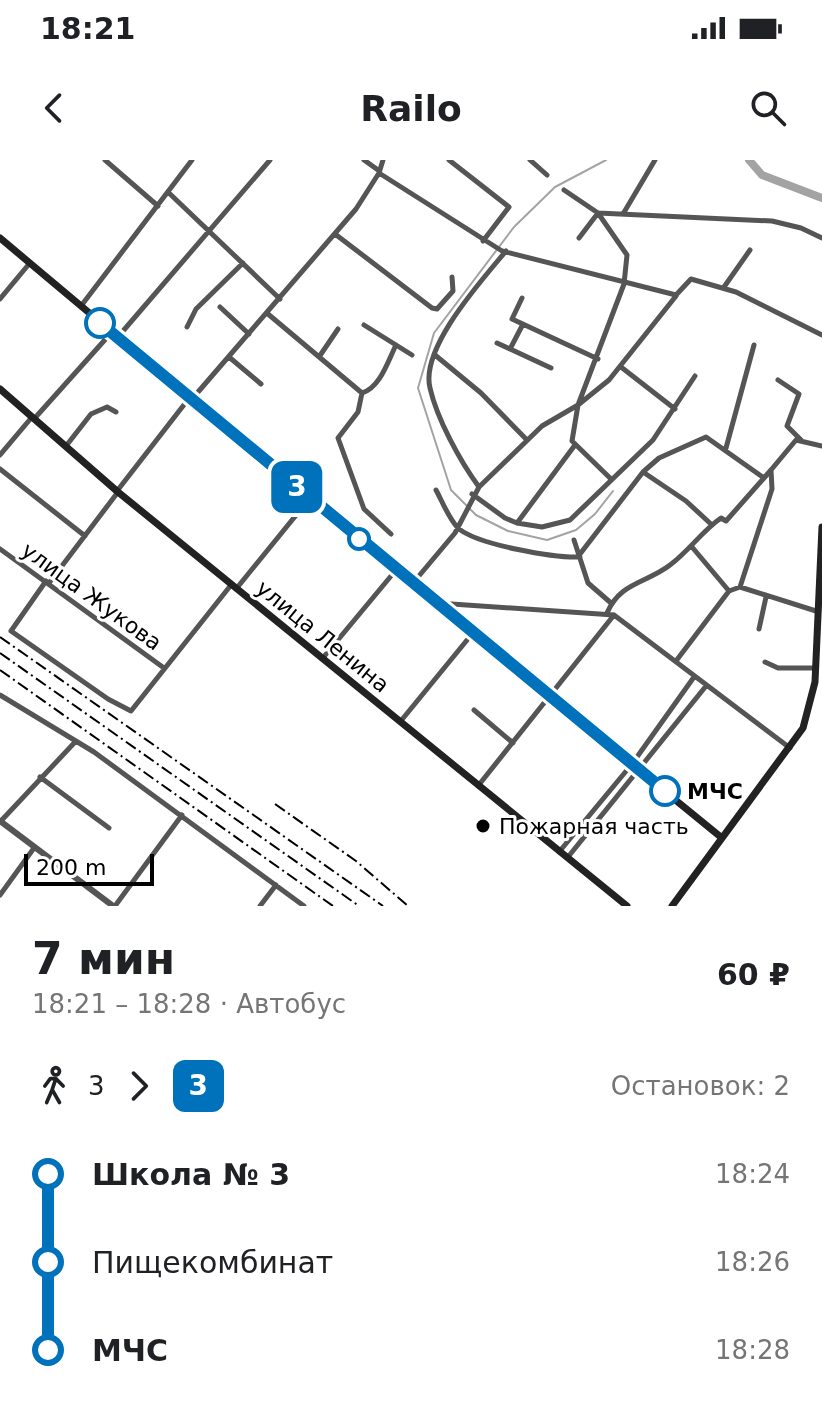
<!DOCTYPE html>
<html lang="ru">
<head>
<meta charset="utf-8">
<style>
  body { margin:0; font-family:"DejaVu Sans",sans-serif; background:#f2f2f2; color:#202124; height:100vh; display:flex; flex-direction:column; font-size:30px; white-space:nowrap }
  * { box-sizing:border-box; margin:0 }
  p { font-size:26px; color:#757577 }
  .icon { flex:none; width:44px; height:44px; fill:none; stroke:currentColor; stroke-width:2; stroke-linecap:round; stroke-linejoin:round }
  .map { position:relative; height:746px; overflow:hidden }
  .drawer { display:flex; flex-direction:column; background:#fff; flex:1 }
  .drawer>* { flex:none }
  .badge { padding:0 16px; border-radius:12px; font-size:28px; line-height:52px }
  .scale { position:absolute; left:24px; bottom:20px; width:130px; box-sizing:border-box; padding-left:8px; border:4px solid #000; border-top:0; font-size:22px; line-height:28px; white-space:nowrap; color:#000; -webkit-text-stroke:6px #fff; paint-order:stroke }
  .map>.badge { position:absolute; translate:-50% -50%; box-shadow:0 0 0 4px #fff }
  .legs { display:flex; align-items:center; gap:12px; height:88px; padding:0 32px; font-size:26px }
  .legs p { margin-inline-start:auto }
  .headline { display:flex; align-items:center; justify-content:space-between; height:136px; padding:0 32px }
  h1 { font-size:44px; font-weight:700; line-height:60px }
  ul { padding:0 32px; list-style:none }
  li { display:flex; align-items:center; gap:28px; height:88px; font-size:30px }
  li i { display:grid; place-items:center; width:12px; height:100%; margin:0 10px; background:currentColor }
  li i::after { content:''; width:20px; height:20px; margin:-10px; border:6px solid; border-radius:50%; background:#fff }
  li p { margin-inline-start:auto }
  li:first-child i { background:linear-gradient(#0000 50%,currentColor 0) }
  li:last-child i { background:linear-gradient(currentColor 50%,#0000 0) }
  .status { display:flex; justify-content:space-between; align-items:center; height:56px; padding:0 40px; background:#fff; direction:ltr }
  .status svg { height:22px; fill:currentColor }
  header { display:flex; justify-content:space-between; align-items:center; height:104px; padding:0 32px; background:#fff; font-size:36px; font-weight:700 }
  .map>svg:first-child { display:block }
</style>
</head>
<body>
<div class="status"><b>18:21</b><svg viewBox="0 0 49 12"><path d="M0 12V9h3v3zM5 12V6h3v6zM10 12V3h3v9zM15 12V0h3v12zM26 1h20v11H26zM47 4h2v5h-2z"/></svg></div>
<header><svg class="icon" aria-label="back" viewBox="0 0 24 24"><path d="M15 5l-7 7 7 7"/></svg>Railo<svg class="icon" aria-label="search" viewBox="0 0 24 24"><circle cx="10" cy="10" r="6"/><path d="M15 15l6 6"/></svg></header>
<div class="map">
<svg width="822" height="746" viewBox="0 0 822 746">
  <rect width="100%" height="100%" fill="#fff"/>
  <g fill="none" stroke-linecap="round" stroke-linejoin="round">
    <path stroke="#a3a3a3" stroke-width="2" d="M606,0L555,27L514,67L434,173L418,228L451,330L476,355L508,371L547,380L576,370L595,354L613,331"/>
    <path stroke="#a3a3a3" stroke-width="8" d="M749,0L762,15L822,38"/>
    <path stroke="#555" stroke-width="5" d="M105,0L158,46
      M364,0L378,10
      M449,0L509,47L483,81
      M530,0L547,15
      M379,13L502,91L676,135L691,119L736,132L822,175
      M564,30L598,53L772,61L801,68L822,78
      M169,33L280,139
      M623,54L655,0
      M335,74L432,148L437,149L453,131L452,117
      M724,127L750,90
      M522,138L512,159L598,199
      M0,139L29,104
      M81,146L192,0
      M220,147L249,174
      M268,154L362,233
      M364,165L412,195
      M187,167L196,149L243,103
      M117,178L270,0
      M497,183L551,208
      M510,189L523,164
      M435,195L481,233L526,279
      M229,197L261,224
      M319,197L338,169
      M621,207L675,249
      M778,220L799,234L787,266L801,280
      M362,233L358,252L338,278L364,349L391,374
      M362,233C380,228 388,201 396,185
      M192,239L356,49L379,13L383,0
      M34,259L111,173
      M66,286L91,254L107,247L116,252
      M726,288L754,185
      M0,295L32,257
      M0,309L85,376
      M643,312L686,341L712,365
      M611,319L572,281L578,245L609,220L676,136
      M479,327C460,301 437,259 430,228C420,188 482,120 506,91
      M436,330C442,341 449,359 458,368C477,385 555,398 580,397
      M117,331L190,237
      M472,334L505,358L517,363L542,367L570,360L653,280L695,216
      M517,363L575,285
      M574,380L588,423L611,443
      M692,387L729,431
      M0,389L164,508
      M580,394L643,312L659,298L706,277L764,318L771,310
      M46,421L11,471L108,539L131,551L231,425
      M49,423L118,332
      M413,423L455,373L479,327L542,266L578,245L624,124L627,95L598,53L579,78
      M740,427L772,329L771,310L796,280L822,286
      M236,429L310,338
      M729,431L740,427L816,451
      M437,443L614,455L790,588
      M607,453C620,422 647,423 670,405C689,391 702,371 721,358L726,361L764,318
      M759,469L766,437
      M322,499L396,410
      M676,501L729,431
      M765,502L778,508H815
      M0,535L94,592L304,746
      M474,550L513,583
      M400,562L472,474
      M40,617L109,668
      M478,626L614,455
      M0,662L76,581
      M559,692L632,604L694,517
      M568,697L706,526
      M0,735L34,688
      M115,746L182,655
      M260,746L276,725"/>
    <path stroke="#555" stroke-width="6" d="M0,661L113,746"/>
    <path stroke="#222" stroke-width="7" d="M0,78L472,474L722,678
      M0,229L118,332L627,746
      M672,746L803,568L815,522L822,367"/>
    <path stroke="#000" stroke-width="2" stroke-dasharray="12 4 2 4" stroke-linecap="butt" d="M0,477L383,746
      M0,493L359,746
      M0,510L333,746
      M275,644L356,701L408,746"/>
  </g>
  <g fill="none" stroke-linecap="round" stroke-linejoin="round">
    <g stroke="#fff" stroke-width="18">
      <path id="line-1" d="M100,163L665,631"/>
    </g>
    <use href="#line-1" stroke="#0072bc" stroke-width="12"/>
  </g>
  <g fill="#fff" stroke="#0072bc" stroke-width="4">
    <circle cx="100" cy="163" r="14"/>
    <circle cx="359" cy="379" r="10"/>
    <circle cx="665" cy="631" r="14"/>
  </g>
  <circle fill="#000" stroke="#fff" stroke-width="3" cx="483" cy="666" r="8"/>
  <g text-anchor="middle" stroke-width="6" stroke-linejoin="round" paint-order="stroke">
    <g font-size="22" fill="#000" stroke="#fff">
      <text transform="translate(92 436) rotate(36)" y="8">улица Жукова</text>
      <text transform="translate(323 476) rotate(39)" y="8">улица Ленина</text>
    </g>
    <g font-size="22" font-weight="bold" fill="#000" stroke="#fff" text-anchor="start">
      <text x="687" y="639">МЧС</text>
    </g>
    <g font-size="22" fill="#000" stroke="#fff" text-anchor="start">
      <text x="499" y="674">Пожарная часть</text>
    </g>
  </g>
</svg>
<div class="scale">200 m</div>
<b class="badge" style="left:297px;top:327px;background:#0072bc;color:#fff">3</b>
</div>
<section class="drawer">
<div class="headline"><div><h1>7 мин</h1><p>18:21 – 18:28 · Автобус</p></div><b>60 ₽</b></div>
<div class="legs"><svg class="icon" aria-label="walk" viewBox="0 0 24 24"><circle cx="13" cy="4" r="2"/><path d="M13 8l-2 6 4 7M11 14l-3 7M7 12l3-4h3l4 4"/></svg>3<svg class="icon" aria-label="forward" viewBox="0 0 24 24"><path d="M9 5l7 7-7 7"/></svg><b class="badge" style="background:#0072bc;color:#fff">3</b><p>Остановок: 2</p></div>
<ul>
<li><i style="color:#0072bc"></i><b>Школа № 3</b><p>18:24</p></li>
<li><i style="color:#0072bc"></i><span>Пищекомбинат</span><p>18:26</p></li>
<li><i style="color:#0072bc"></i><b>МЧС</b><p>18:28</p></li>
</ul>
</section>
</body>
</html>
